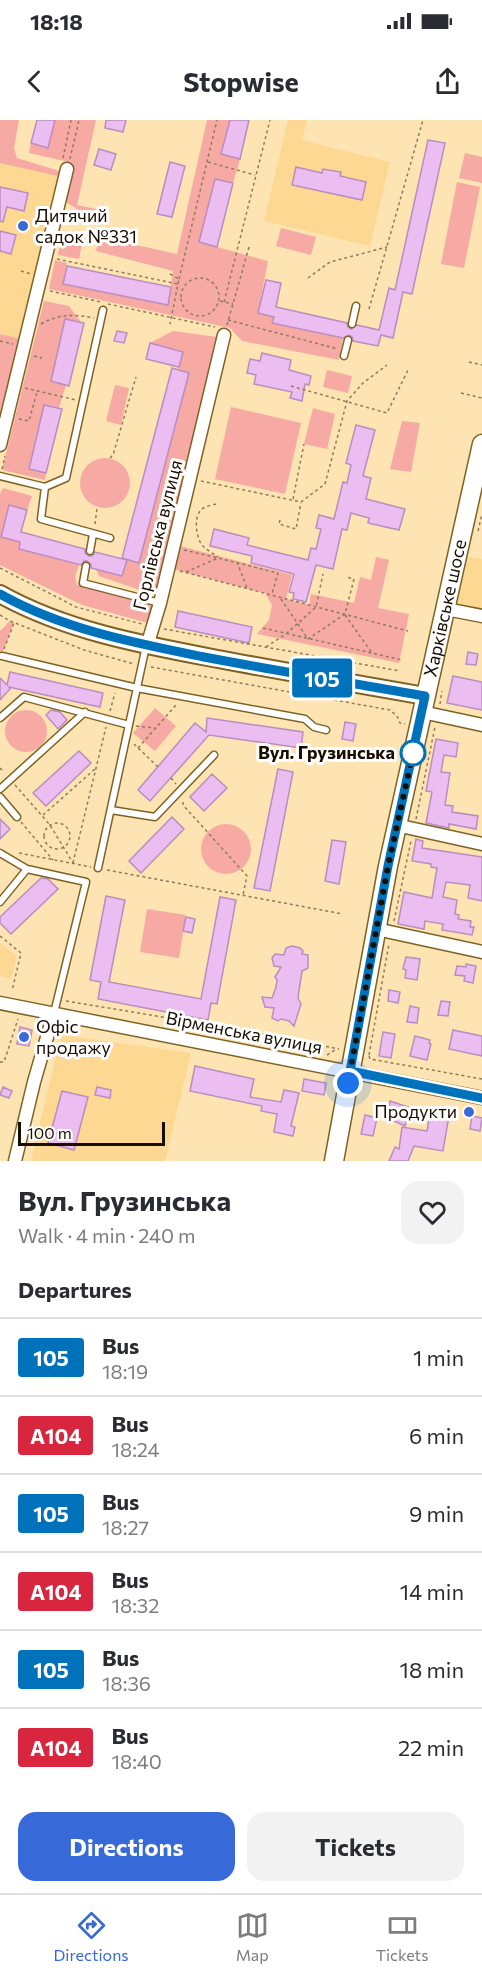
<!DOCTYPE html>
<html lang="en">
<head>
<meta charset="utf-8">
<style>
  body { margin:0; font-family:Commissioner,sans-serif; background:#f2f2f3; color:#2b2b33; height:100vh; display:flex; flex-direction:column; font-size:22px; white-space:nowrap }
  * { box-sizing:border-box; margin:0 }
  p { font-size:20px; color:#7c7c81 }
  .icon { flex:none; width:33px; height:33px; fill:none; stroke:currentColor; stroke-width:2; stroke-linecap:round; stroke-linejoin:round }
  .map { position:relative; height:1041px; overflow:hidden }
  .panel { display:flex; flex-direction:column; background:#fff; flex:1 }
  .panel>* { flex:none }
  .badge { padding:0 12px; border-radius:4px; font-size:21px; line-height:39px }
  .scale { position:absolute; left:18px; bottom:15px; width:147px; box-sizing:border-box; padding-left:6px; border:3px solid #190d00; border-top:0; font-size:16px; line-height:21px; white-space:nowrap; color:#190d00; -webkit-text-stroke:4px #fff; paint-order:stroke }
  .you { position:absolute; width:30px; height:30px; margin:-15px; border:4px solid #fff; border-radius:50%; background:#1a73e8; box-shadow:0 0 0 9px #1a73e833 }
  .map>.badge { position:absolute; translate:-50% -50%; box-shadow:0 0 0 3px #fff }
  h2 { padding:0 18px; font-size:22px; line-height:54px }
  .round { display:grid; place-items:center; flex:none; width:63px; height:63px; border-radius:18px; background:#f2f2f3 }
  .headline { display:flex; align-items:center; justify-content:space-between; height:102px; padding:0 18px }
  h1 { font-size:28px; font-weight:700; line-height:45px }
  .primary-button { display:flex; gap:12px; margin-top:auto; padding:12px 18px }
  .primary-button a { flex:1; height:69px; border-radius:18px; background:#3769d8; color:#fff; font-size:24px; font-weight:700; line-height:69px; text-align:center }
  .primary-button a+a { background:#f2f2f3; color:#2b2b33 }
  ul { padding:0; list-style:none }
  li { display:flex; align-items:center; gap:18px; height:78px; padding:0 18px; border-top:2px solid #e1e1e2 }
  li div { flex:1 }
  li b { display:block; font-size:22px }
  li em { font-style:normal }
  li .badge { min-width:66px; font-weight:700; text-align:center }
  .status { display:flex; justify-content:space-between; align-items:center; height:42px; padding:0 30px; background:#fff; direction:ltr }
  .status svg { height:16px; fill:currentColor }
  header { display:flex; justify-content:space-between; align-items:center; height:78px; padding:0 18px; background:#fff; font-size:27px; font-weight:700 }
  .tab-bar { display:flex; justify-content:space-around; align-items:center; height:84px; border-top:2px solid #e1e1e2; background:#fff; font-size:16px; color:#7c7c81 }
  .tab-bar a { display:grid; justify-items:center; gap:3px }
  .tab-bar .selected { color:#3769d8 }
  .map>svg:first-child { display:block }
</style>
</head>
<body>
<div class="status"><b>18:18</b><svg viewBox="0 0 49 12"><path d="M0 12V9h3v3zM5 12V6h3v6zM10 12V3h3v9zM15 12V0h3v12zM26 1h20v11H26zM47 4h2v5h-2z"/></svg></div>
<header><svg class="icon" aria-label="back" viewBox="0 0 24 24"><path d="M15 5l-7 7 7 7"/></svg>Stopwise<svg class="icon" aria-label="share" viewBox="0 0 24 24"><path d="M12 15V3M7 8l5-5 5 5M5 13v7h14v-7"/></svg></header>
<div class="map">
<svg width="482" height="1041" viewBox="0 0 482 1041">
  <rect width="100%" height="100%" fill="#fde4b2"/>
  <path fill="#fcd892" d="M288,0H307L302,20L390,42L370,126L264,101Z
    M0,43L58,56L22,219L0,214Z
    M468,437L482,439V491L457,486Z
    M0,823L17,836L11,859L0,856Z
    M61,915L191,933L165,1041H31Z"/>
  <path fill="#f7a9a4" d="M0,0H19L14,28L17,38L59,51L58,56L0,43Z
    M55,0H96L77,85L106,91L103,105L66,82L74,49L69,42L29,33L31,23L48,27Z
    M207,0H230L222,34L240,39L233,63L215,59L199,122L268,141L258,193L274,197L273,203L343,218L339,240L242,221L230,208L49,169L55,140L67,143L63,164L168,185L173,151L96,131L100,117L177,134Z
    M465,33L482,37V63L459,58Z
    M457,62L480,67L464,148L441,144Z
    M281,108L316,117L311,135L276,126Z
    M62,114L83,118L79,139L58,135Z
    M44,181L69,186L81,202L65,199L51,261L66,265L59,288L44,285L29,348L46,353L45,360L2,350Z
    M173,211L217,217L157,476L99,456L96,449L122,456L127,439L139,442L189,253L178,250L183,232L150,223Z
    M0,214L22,219L0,303Z
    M327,250L352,256L348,273L323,267Z
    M115,265L129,268L121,305L106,301Z
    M231,287L301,303L285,374L215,359Z
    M313,288L335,294L327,329L304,324Z
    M402,301L420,303L411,352L390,349Z
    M80 363a25 25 0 1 1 50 0a25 25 0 1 1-50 0Z
    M3,368L32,376L27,390L9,385L1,417L20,422L19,429L79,445L75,457L77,465L154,486L148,503L82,485L0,445V374Z
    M180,426L292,455L286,479L309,485L311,474L354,483L360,457L371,460L376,437L389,440L378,488L409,494L399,543L257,514L269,500L272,485L265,473L173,449Z
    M10,501L14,503L0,538V511Z
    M155,588L176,606L155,631L133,613Z
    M5 611a21 21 0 1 1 42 0a21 21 0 1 1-42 0Z
    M201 729a25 25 0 1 1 50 0a25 25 0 1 1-50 0Z
    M147,789L186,795L179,838L140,832Z"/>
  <path fill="#ecbdf1" stroke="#ba8dbe" stroke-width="1.5" d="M37,0H55L48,28L31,23Z
    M106,0H126L123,12L105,8Z
    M230,0H249L240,39L221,34Z
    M428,20L445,23L412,174L403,172L393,218L381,215L378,226L353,221L352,217L349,215L343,218L272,203L274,197L258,193L266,160L281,163L276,187L347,203L348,207L351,209L357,205L379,210L389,168L395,170Z
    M99,29L116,34L111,50L94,45Z
    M170,42L185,46L172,97L157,94Z
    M296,47L322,53L323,49L341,52L340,56L366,62L362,80L292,65Z
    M215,59L233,63L217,127L199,122Z
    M0,67L28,73L24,91L7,87L3,102L0,101Z
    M0,111L16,115L11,134L0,131Z
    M67,146L171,167L168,185L63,164Z
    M65,199L84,203L69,266L51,261Z
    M117,211L127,213L124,223L114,221Z
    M150,223L183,232L179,247L146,239Z
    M262,233L291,240L289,250L311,256L309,265L305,264L302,281L290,278L292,272L254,264L256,255L247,253L250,239L260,241Z
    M172,248L189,253L139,443L122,438Z
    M44,285L62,289L46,353L29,349Z
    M356,305L375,310L363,356L371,358L366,379L405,389L399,410L368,403L369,398L351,393L347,410L342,409L333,449L316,445L306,482L293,479L294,473L289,472L294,454L251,443L252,436L210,426L214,409L249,418L247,425L308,440L311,428L316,429L321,409L316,408L319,395L334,399L343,362L347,363L351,345L346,343Z
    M9,385L27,390L21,412L85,429V433L89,436H92L95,432L127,440L122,456L91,448V444L87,441H84L81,445L19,429L20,422L1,417Z
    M178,491L252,507L249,523L175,507Z
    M468,532L478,534L476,545L466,544Z
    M10,552L103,573L100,587L9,567L10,569L0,580V558L7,565Z
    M453,556L482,562V590L447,583Z
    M51,590L60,592L67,600L58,609L46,595Z
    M207,598L303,612L301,628L209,615L150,681L138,670L195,603L206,612Z
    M345,602L356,604L353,621L342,619Z
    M436,619L458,623L456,637L444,635L441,652L450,653L445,685L453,686L452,692L478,696L476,709L449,704V708L426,703L432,672L426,671Z
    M79,631L91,643L46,686L33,673Z
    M278,649L293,652L270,771L254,768Z
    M212,654L227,668L204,691L190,677Z
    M172,697L184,709L141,753L129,741Z
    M0,699L10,709L0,719Z
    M416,719L423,721L422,728L482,737V781L468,778L470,765L446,762L443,777L457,780L455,794L459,795L458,799L471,801L470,807H474L472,815L442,810L443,804L425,801L424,809L398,804L404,772L432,778L437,748L431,747V744L412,741Z
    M332,720L346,722L339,764L325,761Z
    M41,758L48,759L58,769L11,814L0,803V797Z
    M106,776L125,780L109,862L201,879L220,777L236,780L217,884L211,883L208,900L98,879L101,862L90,860Z
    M186,797L195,799L192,813L183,811Z
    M292,826L300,828L303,831L302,834L308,835V848L302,851L298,878L301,884L294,906L289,901L281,899L278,901L272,898L274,888L265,887L262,877L272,878L276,867L277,860L275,857L281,847L274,846L272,838L275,834L284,835L286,828Z
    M406,837L420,839L417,860L405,858L406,850L403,849Z
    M466,844L476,846L473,863L464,861L465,856L455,855L457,846L466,847Z
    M389,870L400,872L398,883L388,881Z
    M441,881L450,882L448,896L438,895Z
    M410,886L419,888L417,903L407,902Z
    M20,907L32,910L29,926L17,924Z
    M453,910L482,916V936L449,929Z
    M383,912L395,914L391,938L379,936Z
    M415,916L430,920L429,923L431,924L427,940L410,936Z
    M195,946L254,959L250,977L281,982L284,970L299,973L291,1006L295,1007L293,1016L274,1012L277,994L261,991L262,986L190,971Z
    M304,959L326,963L324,975L302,971Z
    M3,967L12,971L9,978L0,975Z
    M97,967L111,970L110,978L95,975Z
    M62,971L88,977L74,1030L48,1023Z
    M390,981L411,988L405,1006L392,1000L395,992L388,991Z
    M431,987L450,990L443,1031L414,1026L408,1041H389L395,1027L399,1029L402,1007L427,1011Z
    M365,995L377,998L373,1016L361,1014Z
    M472,996L482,998L480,1011L470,1009Z"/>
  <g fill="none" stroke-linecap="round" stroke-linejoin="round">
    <g stroke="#7e6223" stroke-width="9">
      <path id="lane" d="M103,190L66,358L45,367L41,399L110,418
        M352,204L356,186
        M344,236L348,220
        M0,356L45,367
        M90,431L93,414
        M86,446L83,463L160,483
        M2,536L137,568L305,599L314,607L326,610
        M0,598L24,577L129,605
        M0,669L85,592
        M0,677L17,697
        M111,690L155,697L214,635
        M0,733L27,749
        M98,748L146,526
        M0,782L27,749L86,762L54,893"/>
    </g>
    <g stroke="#7e6223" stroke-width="15">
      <path id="street" d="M0,325L67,49
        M446,489L482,496
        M147,526L160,483L224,215
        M422,592L482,605
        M396,705L482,724
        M376,809L482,832
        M0,883L482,978
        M15,1041L34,962L54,893"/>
    </g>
    <g stroke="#7e6223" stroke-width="20">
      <path id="secondary" d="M0,474C66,511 144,525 218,539C287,552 356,564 425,576"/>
    </g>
    <g stroke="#7e6223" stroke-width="21">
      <g id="primary">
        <path id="s1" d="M334,1041L388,746L482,324"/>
      </g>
    </g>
    <path stroke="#8e7b5b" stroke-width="1.5" stroke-dasharray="3 3" stroke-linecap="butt" d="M63,38L71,0
      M70,39L79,0
      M208,42L255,55
      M57,139L178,164
      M21,151L31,154
      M170,154L179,159L170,204
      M181 177a19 19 0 1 1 38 0a19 19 0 1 1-38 0Z
      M308,158L330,142L387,127
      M179,159L217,0
      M50,171L101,182
      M220,181L233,184
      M224,182L270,0
      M108,184L215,207
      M369,189L423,0
      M228,200L338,229
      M41,204C58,194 74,194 94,198
      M227,205L249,127
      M0,221L13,224
      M34,236L42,238
      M469,242L482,245
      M291,266L387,293L408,250
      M25,268L76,280
      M461,273L482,278
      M19,299L29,301L37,272
      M110,338L113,335L136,257
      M2,349L5,336
      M201,361L301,382L325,364L347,281L363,263L387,245
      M293,379L304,324
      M216,384C212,385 206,386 202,389C193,396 196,417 202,425C206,430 213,433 218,437
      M280,400L279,404L296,409L301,383
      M95,404L97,388
      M478,411L482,394
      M184,430L218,438
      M237,442L247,468
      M0,448L76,487L142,504
      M180,451L408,511
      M186,452L218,438L278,453L272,474
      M281,479L308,519L345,494L354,459L346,457
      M0,495L10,501L84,530L134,544
      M345,495L372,533
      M263,508L402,540
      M164,509L400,551
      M266,527L286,514L316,487L323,454
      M4,529L14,503
      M151,547L390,590L397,596L400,603L405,604
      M440,584L442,571
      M110,591L115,573
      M136,606L155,608
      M134,624L158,647
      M138,628L177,584
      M0,648L4,652
      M171,658L176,664
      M15,665L50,705L73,743
      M183,682V685L247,756L243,775
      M43,695L95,649
      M416,699L435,607
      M21,702L53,740
      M44 716a13 13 0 1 1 26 0a13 13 0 1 1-26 0Z
      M19,733L91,747
      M73,743L106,607
      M107,750L343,794
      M394,801L411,721
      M0,816L21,833L12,871
      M66,881L259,913L339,929
      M327,935L335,930
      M369,935L389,824
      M369,936L370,939L482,959
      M0,942H4L18,899"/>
    <use href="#lane" stroke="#fff" stroke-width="6"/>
    <use href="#street" stroke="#fff" stroke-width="12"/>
    <use href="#secondary" stroke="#fff" stroke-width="16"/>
    <use href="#primary" stroke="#fff" stroke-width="18"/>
  </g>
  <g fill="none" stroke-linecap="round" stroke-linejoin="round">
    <g stroke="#fff" stroke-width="14">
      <path id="line" d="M0,474C62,509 135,523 204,537C278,551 351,563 425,576L388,746L350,951L482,978"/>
    </g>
    <use href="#line" stroke="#0072bc" stroke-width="9"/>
    <path stroke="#190d00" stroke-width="6" stroke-dasharray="0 10.8" d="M348,963L388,746L415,624L413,633"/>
  </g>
  <g fill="#3769d8" stroke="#fff" stroke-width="2">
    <circle cx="23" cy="106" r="6"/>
    <circle cx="24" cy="917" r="6"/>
    <circle cx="469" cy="992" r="6"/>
  </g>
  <circle fill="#fff" stroke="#0072bc" stroke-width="3" cx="413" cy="633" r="12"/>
  <g text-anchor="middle" stroke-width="6" stroke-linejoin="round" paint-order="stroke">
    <g font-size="18" fill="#190d00" stroke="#fff" text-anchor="start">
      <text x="35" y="102">Дитячий<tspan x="35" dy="21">садок №331</tspan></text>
      <text x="36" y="913">Офіс<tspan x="36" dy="21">продажу</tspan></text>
      <text x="457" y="998" text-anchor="end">Продукти</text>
    </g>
    <g font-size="18" fill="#190d00" stroke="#fff">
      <text transform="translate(158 415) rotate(-76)" y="6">Горлівська вулиця</text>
      <text dy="6" stroke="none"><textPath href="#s1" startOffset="564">Харківське шосе</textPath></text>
      <text transform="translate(244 913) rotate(11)" y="6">Вірменська вулиця</text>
    </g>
    <g font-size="18" font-weight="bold" fill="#190d00" stroke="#fff" text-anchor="end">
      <text x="395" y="639">Вул. Грузинська</text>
    </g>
  </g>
</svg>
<div class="scale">100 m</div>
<div class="you" style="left:348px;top:963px"></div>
<b class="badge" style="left:322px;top:558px;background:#0072bc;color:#fff">105</b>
</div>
<section class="panel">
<div class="headline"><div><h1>Вул. Грузинська</h1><p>Walk · 4 min · 240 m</p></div><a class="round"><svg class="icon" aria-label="heart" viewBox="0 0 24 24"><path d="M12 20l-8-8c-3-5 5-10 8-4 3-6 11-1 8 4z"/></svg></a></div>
<h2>Departures</h2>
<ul>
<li><span class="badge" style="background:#0072bc;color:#fff">105</span><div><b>Bus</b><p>18:19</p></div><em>1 min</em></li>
<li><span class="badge" style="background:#d7263d;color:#fff">А104</span><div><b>Bus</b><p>18:24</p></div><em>6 min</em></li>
<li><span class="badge" style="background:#0072bc;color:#fff">105</span><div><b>Bus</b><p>18:27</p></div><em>9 min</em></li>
<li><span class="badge" style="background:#d7263d;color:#fff">А104</span><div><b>Bus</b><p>18:32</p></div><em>14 min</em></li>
<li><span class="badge" style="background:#0072bc;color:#fff">105</span><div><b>Bus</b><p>18:36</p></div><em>18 min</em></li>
<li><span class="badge" style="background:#d7263d;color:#fff">А104</span><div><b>Bus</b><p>18:40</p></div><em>22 min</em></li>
</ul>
<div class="primary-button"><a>Directions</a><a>Tickets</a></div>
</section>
<nav class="tab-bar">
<a class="selected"><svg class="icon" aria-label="directions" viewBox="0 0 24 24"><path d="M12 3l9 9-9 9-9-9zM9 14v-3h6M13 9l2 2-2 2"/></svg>Directions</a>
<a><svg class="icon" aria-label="map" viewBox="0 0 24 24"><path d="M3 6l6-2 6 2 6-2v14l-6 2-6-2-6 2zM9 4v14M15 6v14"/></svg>Map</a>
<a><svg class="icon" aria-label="tickets" viewBox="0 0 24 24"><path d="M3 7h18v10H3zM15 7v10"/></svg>Tickets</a>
</nav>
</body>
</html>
